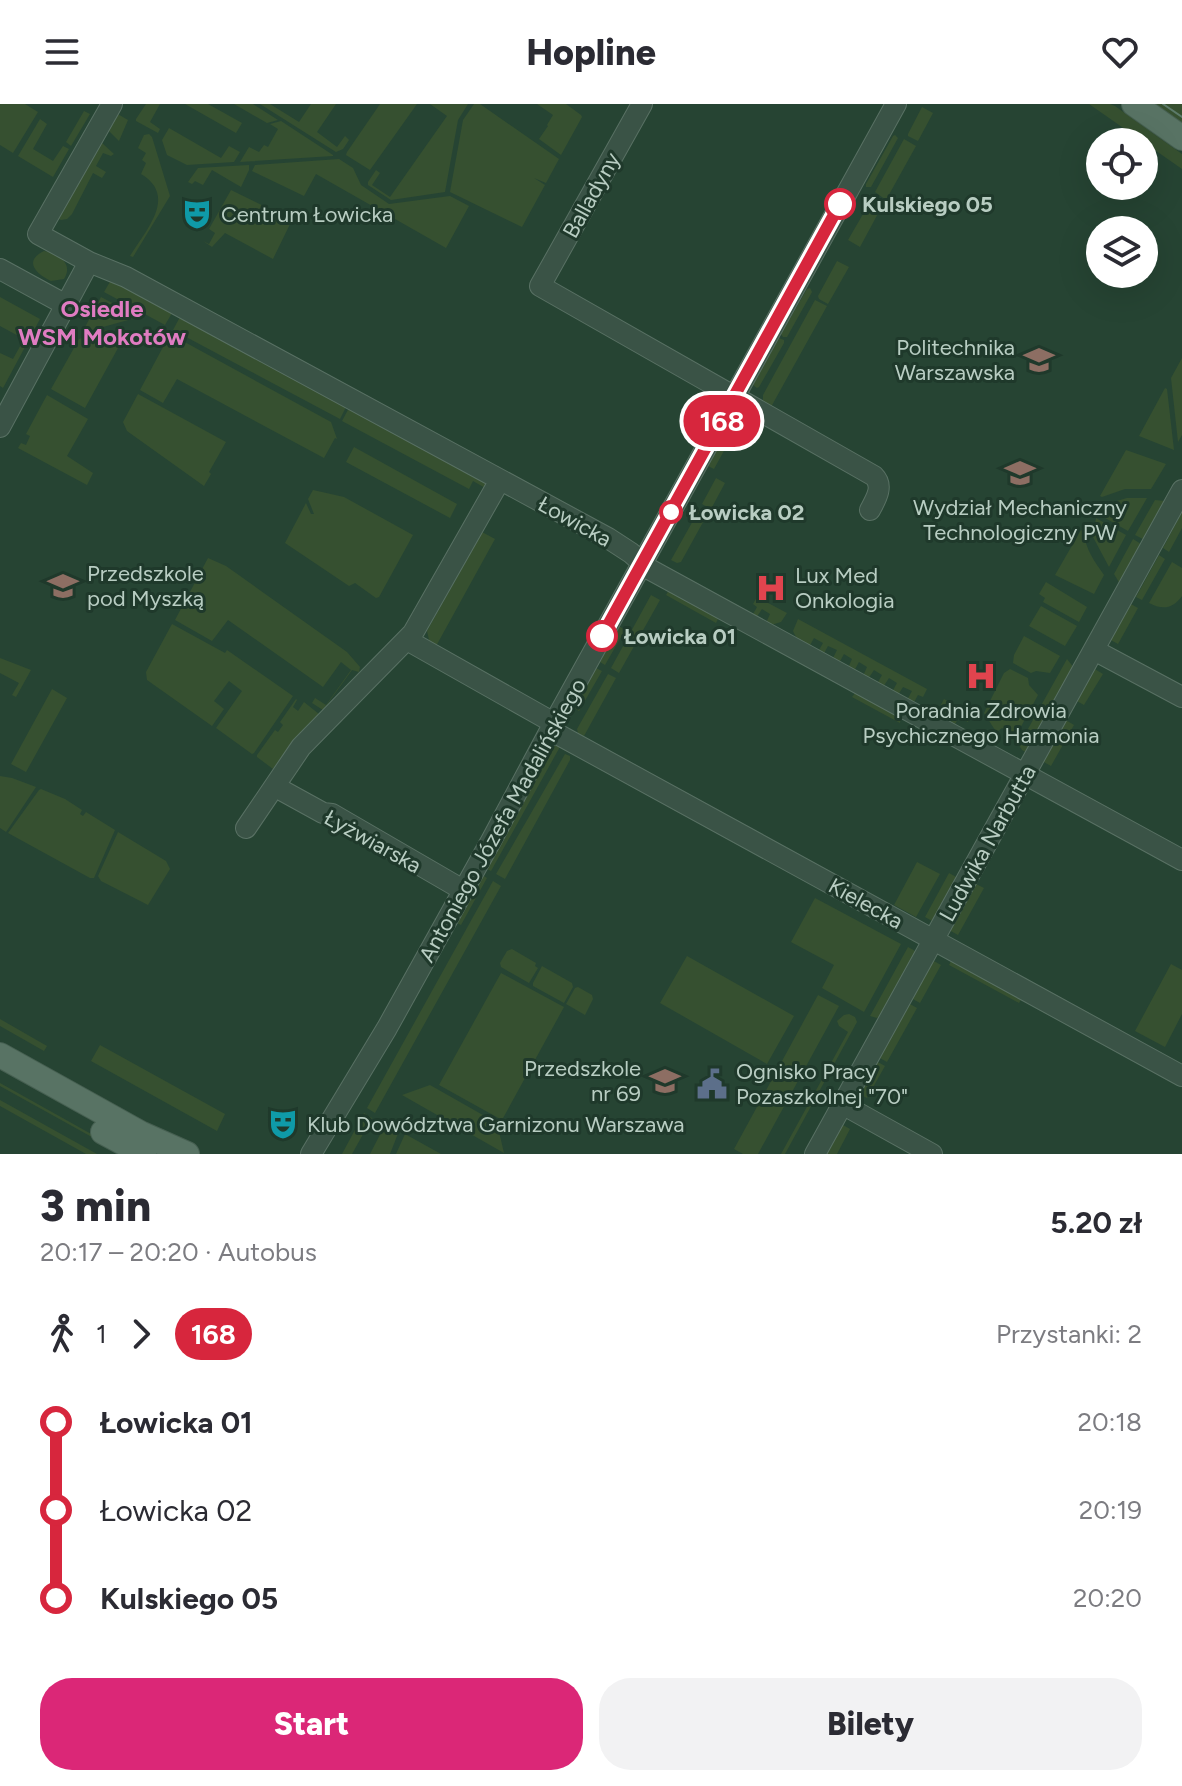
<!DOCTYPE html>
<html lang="pl">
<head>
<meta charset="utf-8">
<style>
  body { margin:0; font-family:Figtree,sans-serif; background:#f2f2f3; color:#2b2b33; height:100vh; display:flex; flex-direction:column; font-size:30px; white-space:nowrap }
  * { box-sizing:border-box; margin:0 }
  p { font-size:26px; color:#7c7c81 }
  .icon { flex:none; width:44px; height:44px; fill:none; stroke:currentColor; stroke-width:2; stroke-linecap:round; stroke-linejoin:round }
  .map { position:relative; height:1050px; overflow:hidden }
  .details { display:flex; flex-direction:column; background:#fff; flex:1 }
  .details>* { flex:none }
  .badge { padding:0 16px; border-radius:26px; font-size:28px; line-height:52px }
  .buttons { position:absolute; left:1086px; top:24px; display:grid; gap:16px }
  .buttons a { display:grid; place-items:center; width:72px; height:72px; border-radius:50%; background:#fff; box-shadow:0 8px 32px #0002; font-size:40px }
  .map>.badge { position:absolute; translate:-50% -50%; box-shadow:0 0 0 4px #fff }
  .legs { display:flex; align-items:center; gap:12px; height:88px; padding:0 40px; font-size:26px }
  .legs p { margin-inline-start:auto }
  .head { display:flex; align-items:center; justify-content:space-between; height:136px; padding:0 40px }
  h1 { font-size:44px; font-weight:800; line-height:60px }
  .button { display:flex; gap:16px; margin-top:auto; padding:16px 40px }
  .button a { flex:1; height:92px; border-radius:32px; background:#db2777; color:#fff; font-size:32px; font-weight:800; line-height:92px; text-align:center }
  .button a+a { background:#f2f2f3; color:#2b2b33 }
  ul { padding:0 40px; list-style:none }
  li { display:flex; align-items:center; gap:28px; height:88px; font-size:30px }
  li i { display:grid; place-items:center; width:12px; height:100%; margin:0 10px; background:currentColor }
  li i::after { content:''; width:20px; height:20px; margin:-10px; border:6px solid; border-radius:50%; background:#fff }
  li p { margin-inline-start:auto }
  li:first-child i { background:linear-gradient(#0000 50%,currentColor 0) }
  li:last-child i { background:linear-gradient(currentColor 50%,#0000 0) }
  header { display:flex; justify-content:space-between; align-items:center; height:104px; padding:0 40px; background:#fff; font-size:36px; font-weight:800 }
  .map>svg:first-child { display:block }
</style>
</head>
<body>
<header><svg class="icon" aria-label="menu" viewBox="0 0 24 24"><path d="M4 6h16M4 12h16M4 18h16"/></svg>Hopline<svg class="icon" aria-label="heart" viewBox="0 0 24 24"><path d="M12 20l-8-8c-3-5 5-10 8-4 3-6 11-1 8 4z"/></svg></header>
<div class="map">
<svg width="1182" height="1050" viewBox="0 0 1182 1050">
  <rect width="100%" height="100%" fill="#264433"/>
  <path fill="#365030" d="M0,0H25L38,8L13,49L0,41Z
    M146,0H160L150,18L160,25L158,29L136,17V15Z
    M185,0H208L242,19L236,29Z
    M234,0H253L278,16L267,19Z
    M260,0H270L299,18L311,0H336L317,28L337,43L345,32L349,36L343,45L336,48Z
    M380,0H417L370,66L346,51L347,48Z
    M430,0H468L458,16L445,88L391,96L368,81V78L376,66L380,69L372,81L390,93L447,12Z
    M474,0H480L559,55L546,79L534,74L545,81L522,123L450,88L463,16Z
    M537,0H566L581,11L582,13L561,51L539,35L548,22L547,21L553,11Z
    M1089,0H1110L1115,2L1182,50V65Z
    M1150,0H1182V23Z
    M922,3L933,9L918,37L908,32V30Z
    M84,7L90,10L71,42L66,38Z
    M116,9L128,16L119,37L107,25Z
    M40,15L47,20L33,45L53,57L63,42L69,45L53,73L18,52Z
    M281,17L333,51V52L240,58L249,43L259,48L264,41L268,43L278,25L270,20Z
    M169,24L221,54L229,42L240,48L234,58L187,61L167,51L162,36Z
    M149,30L152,33L170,92L133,153L130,152C146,126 178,92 141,70L146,59L142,56L146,49L138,44L144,31Z
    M895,31L898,34L871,83H866V80L893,32Z
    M904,35L916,42L886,96L875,88Z
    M101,38L114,50L111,52L103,49L96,62L106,68L102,74L93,69L72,110L67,115L61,116L57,114Z
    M339,55L353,64L361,81L389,100L450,92L469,102L446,144L316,70L304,92L252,67L255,61Z
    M249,61V66L241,83L212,66L203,81L195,77L192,80L188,78L198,64Z
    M231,86L292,116L273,155L225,129L212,143L203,137L209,140L215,129L209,125Z
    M870,98L881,104L860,143L848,136Z
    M44,147C58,150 74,159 64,175L51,177C36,170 23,157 44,147Z
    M837,157L849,163L828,200L819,195L818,192Z
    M111,176L172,209L165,221L104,188Z
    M810,184L812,188L787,233H783L781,230L807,185Z
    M0,193L40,215L3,284L0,282V249L13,255L24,235L0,222Z
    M101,193L139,213L85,228L83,227Z
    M815,196L827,202L771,303L763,298V291Z
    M180,213L346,303L340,315L173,226Z
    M107,226L123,235L85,304L51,285L79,235Z
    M170,230L331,318L337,335L335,334L324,354L177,275L163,299L140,286Z
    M779,234L784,236V239L759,283L757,284L753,281Z
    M1182,254V331L1178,338L1171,274Z
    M1165,284L1167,285L1174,346L1139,332Z
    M138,290L226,338L209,368L211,370L204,382L127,327L123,318Z
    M47,291L88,315L67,352L93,369L87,381L18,344L21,339L26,341L30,332L26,330Z
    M349,304L487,378V385L473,377L469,385L342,317Z
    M732,319L737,322L736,325L714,365L708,362Z
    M354,343L457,400L450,414L346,358Z
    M1126,346L1166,360L1151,385H1125L1102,393L1100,392Z
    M716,374L725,379L711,405L702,400Z
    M313,386L344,393L413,431L379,493L376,494L355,479L349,482L285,439L306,399L311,410H314L308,395Z
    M1127,394H1147L1128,427L1098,410L1110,399Z
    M1155,396L1165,397L1145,435H1143L1135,431Z
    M699,406L707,411L681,458L677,459L671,456Z
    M1182,408V424L1169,448L1163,444Z
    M1096,414L1126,431L1109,463L1093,433Z
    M1081,426L1084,428C1085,445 1095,458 1104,471L1094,490L1055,471Z
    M482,428L495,435L435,544L430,540L427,527Z
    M1133,435L1141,440L1120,480L1114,470Z
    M1159,451L1165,455L1142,496L1136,493Z
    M208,454L226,462L347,548L360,563L359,568L352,566L323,606L312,599L315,594L326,601L351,566L341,558L323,583L228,516L212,537L175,516Z
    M1172,458L1182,464V492C1173,505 1162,506 1149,499Z
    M1046,478L1087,503L1079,518L1043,498L1045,494L1039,490Z
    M669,486L719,513L716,519L666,491Z
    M651,491L660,496L619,569L611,564Z
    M757,493L787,509L781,518L771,521L766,519L770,510L762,505L756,514L752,512L757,503L753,500Z
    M1129,499L1138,504L1118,540L1109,535Z
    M1041,502L1077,522L1065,542L1029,522Z
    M798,515L927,585L923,593L918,591L913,600L907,596L912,587L903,583L898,591L892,588L897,579L889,574L883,583L877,580L882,571L874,566L868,575L863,572L867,563L859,558L854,567L848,564L852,555L844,550L839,559L832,556L837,546L828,542L823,551L818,548L823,539L814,534L809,543C802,539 796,535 793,527Z
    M172,520L225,549L227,546L293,592L254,649L252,650L216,624L242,587L229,577L214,597L224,605L212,622L147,576L146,568Z
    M619,522L625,526L605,561L600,558Z
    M1024,532L1060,552L1050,569L1036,567L1031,569L1013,559L1014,551Z
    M0,554L31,566L16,593L12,591L19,579L0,569Z
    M1067,555L1074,564L1027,649L1022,646L1019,641Z
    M596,564L602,567L579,607L574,604Z
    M1093,564L1103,570L1084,601L1075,596Z
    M1010,565L1028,574L1029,581L1038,591L1016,632L1002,624L998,627L995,626L984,609L1004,569Z
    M608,570L616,574L584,632L578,629L577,625Z
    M52,585L67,594L26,668L11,660Z
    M856,588L901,613L900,619L852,593Z
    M296,595L297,596L293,603L298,607L304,598L319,610L296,634L273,665L257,653V651L275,626L278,628L283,621L280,618Z
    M944,595L967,608L971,605H973L968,618L959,613L954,622L950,620L955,611L947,606L941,615L935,612Z
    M1064,615L1074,621L1051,662L1042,657Z
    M561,641L491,767L485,764L550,648L554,642Z
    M565,650L570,652V656L505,775L496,770Z
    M0,672L12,674L36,683L6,728L0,724Z
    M41,685L65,695L82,706L80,710L83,712L86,708L115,726L94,774H90L8,729L39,686Z
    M118,728L166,757L170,765L148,801L101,777L98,772Z
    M917,758L940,770L916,813L894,801Z
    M949,769L958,774L934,818L925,813Z
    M484,772L487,774L461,821L455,818L480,774Z
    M493,777L501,782L375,1009L367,1004Z
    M974,779L984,784L958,831L949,826Z
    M815,794L901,840L864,908L822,884L834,861L791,838Z
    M908,843L917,848L880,912L877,914L870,912Z
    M512,845L536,859L535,862L538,864L529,879L501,863L500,859L507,847Z
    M687,852L794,912L767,960L660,899Z
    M952,855L1022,894L1019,899L949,861Z
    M932,856L941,861L920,899L911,894Z
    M1171,860L1182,866V910L1165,943L1135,927Z
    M542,862L572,879L573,883L564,899L533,882V879Z
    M501,869L564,903L502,1016L439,981Z
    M578,883L592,891L593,895L585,911L566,900L575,884Z
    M818,891L839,902L758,1050H743L734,1045Z
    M908,899L917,904L887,958L878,953Z
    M849,910L855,913L857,918L785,1050H781L848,928L839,922L837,917L844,911Z
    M0,915L47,942L44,947L0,922Z
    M100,941L225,1010L217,1027L91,957Z
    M876,957L885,962L867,994L859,990Z
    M0,979L127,1050L117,1047L0,982Z
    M430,981L497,1019L504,1049L402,991Z
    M0,996L97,1050H86L0,1002Z
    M364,1009L372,1014L352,1050H342Z
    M386,1019L399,1027L390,1050H370Z
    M841,1020L850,1025L837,1050H824Z
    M405,1030L441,1050H396Z"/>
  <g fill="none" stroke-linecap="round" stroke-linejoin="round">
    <g stroke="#597164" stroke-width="22">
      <path id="minor" d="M642,0L540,182L874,372C884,382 876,395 870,406
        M89,158L126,173L608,434L631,449L649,465L1182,756
        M0,165L66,201
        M0,323L89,158L38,130L112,0
        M407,536L554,619
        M1094,546L1182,593
        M550,626L1182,972
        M283,687L323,709L332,710L463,786
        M246,724L301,643L413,529L500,376
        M842,1000L932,1050
        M311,1050L387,924L492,735L554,619L896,0
        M815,1050L1182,386"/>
    </g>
    <g stroke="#476052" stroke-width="26">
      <path id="major" d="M1134,0L1182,34
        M0,951L142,1030L187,1050
        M103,1028L144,1050"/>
    </g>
    <use href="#minor" stroke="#3a5346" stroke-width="20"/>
    <use href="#major" stroke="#587364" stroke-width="24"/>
    <path stroke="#5c7a6a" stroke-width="2" d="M1163,0L1182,13"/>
  </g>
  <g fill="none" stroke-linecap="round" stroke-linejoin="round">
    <g stroke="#fff" stroke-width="18">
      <path id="line-1" d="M602,532L840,100"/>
    </g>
    <use href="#line-1" stroke="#d7263d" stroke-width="12"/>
  </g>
  <defs>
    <g id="theatre-bare" transform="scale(2.4)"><path d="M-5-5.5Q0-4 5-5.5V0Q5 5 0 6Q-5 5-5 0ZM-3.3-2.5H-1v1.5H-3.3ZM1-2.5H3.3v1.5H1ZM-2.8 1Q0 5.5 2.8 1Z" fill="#0f9aa8" stroke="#1f392b" stroke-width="2.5" paint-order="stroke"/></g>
    <g id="university-bare" transform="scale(2.4)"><path d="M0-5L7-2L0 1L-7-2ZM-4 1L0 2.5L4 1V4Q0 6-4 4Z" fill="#8d6e63" stroke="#1f392b" stroke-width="2.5" paint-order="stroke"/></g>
    <g id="school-bare" transform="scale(2.4)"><path d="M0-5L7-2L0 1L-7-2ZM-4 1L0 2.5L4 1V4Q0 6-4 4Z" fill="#8d6e63" stroke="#1f392b" stroke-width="2.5" paint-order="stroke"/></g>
    <g id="hospital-bare" transform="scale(2.4)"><path d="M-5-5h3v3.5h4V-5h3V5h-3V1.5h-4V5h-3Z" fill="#e0444e" stroke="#1f392b" stroke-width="2.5" paint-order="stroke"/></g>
    <g id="civic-bare" transform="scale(2.4)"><path d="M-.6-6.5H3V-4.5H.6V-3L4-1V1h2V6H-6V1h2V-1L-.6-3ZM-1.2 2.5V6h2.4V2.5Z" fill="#5c6f8a" stroke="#1f392b" stroke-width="2.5" paint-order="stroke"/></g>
  </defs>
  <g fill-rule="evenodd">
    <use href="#theatre-bare" x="197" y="110"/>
    <use href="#university-bare" x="1039" y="256"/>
    <use href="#university-bare" x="1020" y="369"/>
    <use href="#school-bare" x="63" y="482"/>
    <use href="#hospital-bare" x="771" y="484"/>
    <use href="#hospital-bare" x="981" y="572"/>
    <use href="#school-bare" x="665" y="977"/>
    <use href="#civic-bare" x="712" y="980"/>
    <use href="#theatre-bare" x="283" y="1020"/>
  </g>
  <g fill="#fff" stroke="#d7263d" stroke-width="4">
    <circle cx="840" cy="100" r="14"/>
    <circle cx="671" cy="408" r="10"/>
    <circle cx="602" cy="532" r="14"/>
  </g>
  <g text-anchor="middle" stroke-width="6" stroke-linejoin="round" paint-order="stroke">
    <g font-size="22" fill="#b8cdc2" stroke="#1f392b">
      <text transform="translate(591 91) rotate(-61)" y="8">Balladyny</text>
      <text transform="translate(575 417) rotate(29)" y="8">Łowicka</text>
      <text transform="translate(502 716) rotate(-61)" y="8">Antoniego Józefa Madalińskiego</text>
      <text transform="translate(373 737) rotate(29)" y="8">Łyżwiarska</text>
      <text transform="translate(987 739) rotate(-61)" y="8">Ludwika Narbutta</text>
      <text transform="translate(866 799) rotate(29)" y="8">Kielecka</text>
    </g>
    <g font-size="22" font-weight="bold" fill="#b8cdc2" stroke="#1f392b" text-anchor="start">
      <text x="862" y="108">Kulskiego 05</text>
      <text x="689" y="416">Łowicka 02</text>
      <text x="624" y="540">Łowicka 01</text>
    </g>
    <g font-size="22" fill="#b8cdc2" stroke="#1f392b" text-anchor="start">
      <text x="221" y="118">Centrum Łowicka</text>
      <text x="1015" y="251" text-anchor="end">Politechnika<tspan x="1015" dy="25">Warszawska</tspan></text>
      <text x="1020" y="411" text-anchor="middle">Wydział Mechaniczny<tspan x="1020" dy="25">Technologiczny PW</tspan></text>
      <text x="87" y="477">Przedszkole<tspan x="87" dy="25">pod Myszką</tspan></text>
      <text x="795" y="479">Lux Med<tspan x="795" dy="25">Onkologia</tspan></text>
      <text x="981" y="614" text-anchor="middle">Poradnia Zdrowia<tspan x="981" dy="25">Psychicznego Harmonia</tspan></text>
      <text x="641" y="972" text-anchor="end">Przedszkole<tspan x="641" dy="25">nr 69</tspan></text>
      <text x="736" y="975">Ognisko Pracy<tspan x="736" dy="25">Pozaszkolnej "70"</tspan></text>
      <text x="307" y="1028">Klub Dowództwa Garnizonu Warszawa</text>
    </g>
    <g font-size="24" font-weight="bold" fill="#e07cc2" stroke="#1f392b">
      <text x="102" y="213">Osiedle<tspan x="102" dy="28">WSM Mokotów</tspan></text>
    </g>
  </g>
</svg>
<div class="buttons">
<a><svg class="icon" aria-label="locate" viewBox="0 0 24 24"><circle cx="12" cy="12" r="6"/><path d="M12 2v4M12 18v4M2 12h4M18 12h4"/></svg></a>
<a><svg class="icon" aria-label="layers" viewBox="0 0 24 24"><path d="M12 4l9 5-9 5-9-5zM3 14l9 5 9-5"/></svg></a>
</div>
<b class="badge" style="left:722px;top:317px;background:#d7263d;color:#fff">168</b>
</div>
<section class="details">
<div class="head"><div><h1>3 min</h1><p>20:17 – 20:20 · Autobus</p></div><b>5.20 zł</b></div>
<div class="legs"><svg class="icon" aria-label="walk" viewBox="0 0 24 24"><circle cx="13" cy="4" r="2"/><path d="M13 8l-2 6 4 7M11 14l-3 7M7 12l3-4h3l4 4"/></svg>1<svg class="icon" aria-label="forward" viewBox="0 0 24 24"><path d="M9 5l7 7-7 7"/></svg><b class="badge" style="background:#d7263d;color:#fff">168</b><p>Przystanki: 2</p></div>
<ul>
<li><i style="color:#d7263d"></i><b>Łowicka 01</b><p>20:18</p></li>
<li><i style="color:#d7263d"></i><span>Łowicka 02</span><p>20:19</p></li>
<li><i style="color:#d7263d"></i><b>Kulskiego 05</b><p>20:20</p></li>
</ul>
<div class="button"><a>Start</a><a>Bilety</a></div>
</section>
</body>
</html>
